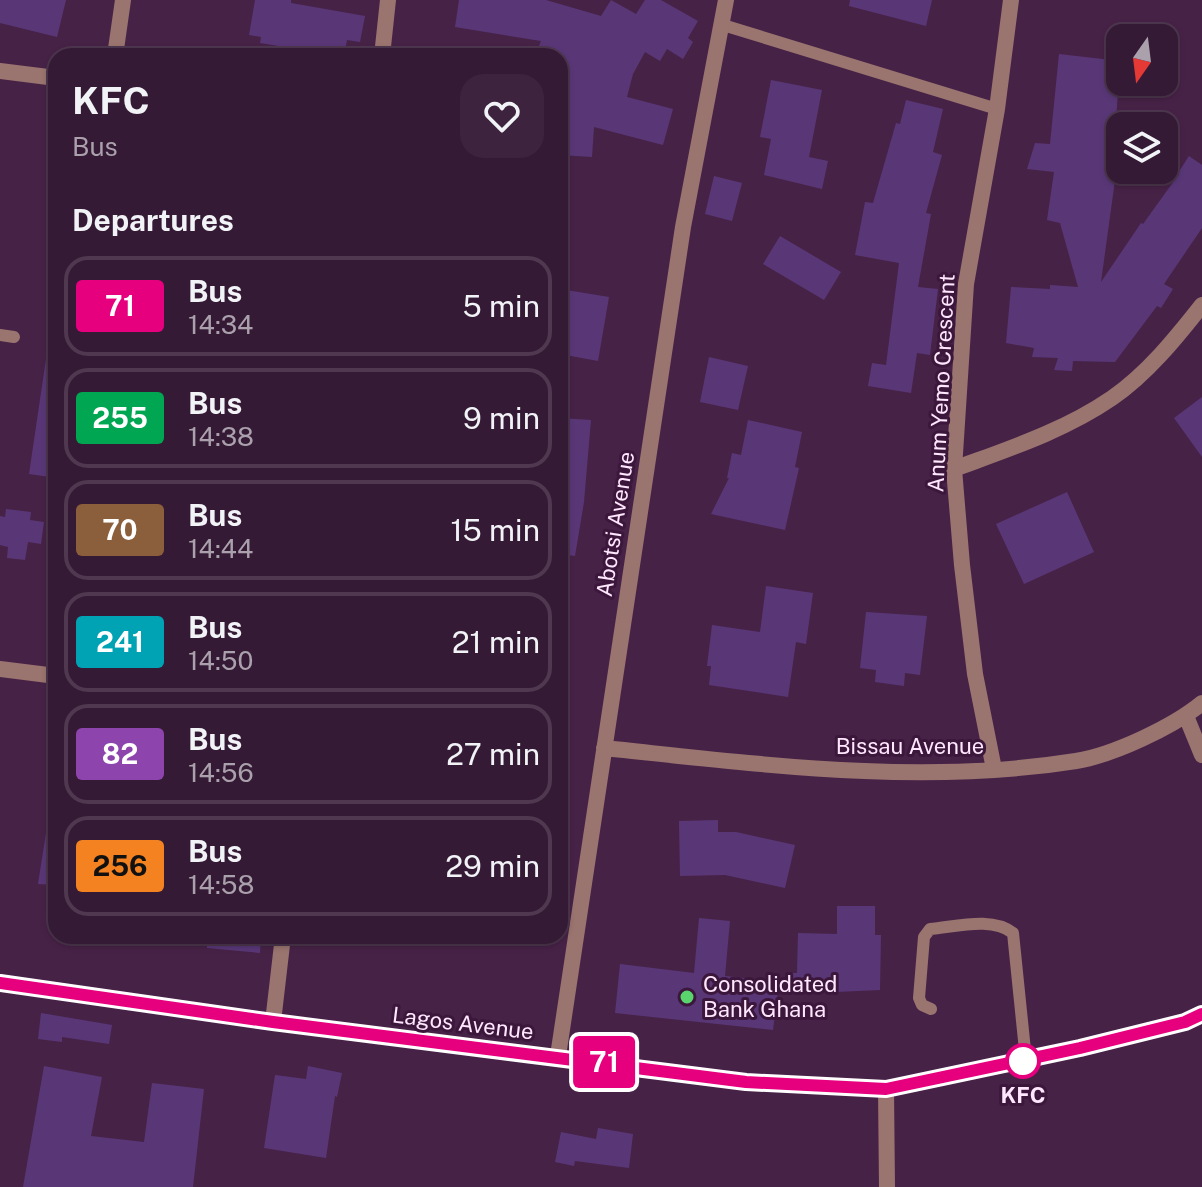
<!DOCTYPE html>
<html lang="en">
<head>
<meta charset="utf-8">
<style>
  body { margin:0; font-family:"Public Sans",sans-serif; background:#3d233d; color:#f1f3f6; height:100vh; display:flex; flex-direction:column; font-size:30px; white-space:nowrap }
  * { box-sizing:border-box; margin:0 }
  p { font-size:26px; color:#aaa1ad }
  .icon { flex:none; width:44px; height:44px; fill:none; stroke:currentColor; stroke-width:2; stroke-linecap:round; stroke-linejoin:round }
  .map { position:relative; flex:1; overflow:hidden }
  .panel { position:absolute; left:48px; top:48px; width:520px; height:896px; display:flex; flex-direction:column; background:#351a35; border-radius:24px; box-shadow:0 2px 6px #0004,0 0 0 2px #4f3850 }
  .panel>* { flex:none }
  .badge { padding:0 16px; border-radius:6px; font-size:28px; line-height:52px }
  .needle { width:52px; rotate:194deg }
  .controls { position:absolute; left:1106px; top:24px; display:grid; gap:16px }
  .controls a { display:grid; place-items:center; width:72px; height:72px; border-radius:16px; background:#351a35; box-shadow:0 2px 6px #0004,0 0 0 2px #4f3850; font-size:40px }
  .map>.badge { position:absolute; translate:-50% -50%; box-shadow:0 0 0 4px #fff }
  h2 { padding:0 24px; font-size:30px; line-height:72px }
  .round { display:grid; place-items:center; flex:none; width:84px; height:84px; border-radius:24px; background:#3d233d }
  .head { display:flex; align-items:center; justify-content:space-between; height:136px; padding:0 24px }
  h1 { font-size:38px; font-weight:700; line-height:60px }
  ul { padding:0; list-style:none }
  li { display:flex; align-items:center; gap:24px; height:100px; margin:0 16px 12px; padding:0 8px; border:4px solid #4f3850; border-radius:24px }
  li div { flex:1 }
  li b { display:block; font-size:30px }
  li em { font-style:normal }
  li .badge { min-width:88px; font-weight:700; text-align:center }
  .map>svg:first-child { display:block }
</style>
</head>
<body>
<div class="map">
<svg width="1202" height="1187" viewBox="0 0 1202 1187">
  <rect width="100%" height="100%" fill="#472247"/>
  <path fill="#593777" d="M0,0H66L57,37L0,23Z
    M255,0H291V3L365,16L360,42L347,40L344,56H309L310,51L260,43L261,37L249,35Z
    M459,0H546L601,16L611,0L636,14L645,0H661L698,21L688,38L693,42L683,59L667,49L660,61L645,52L633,74L627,97L673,109L663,145L594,127L592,157L560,155V56H543L545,47L539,46L541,41L455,27Z
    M850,0H932L926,26L849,6Z
    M1059,54L1120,61L1114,151H1119L1101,282L1141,223L1143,224L1179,174L1178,173L1189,156L1202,165V228L1164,284L1173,289L1161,308L1157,306L1115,362L1073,361L1072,371L1054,370L1058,358L1032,357L1034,348L1006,343L1011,287L1050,289V285L1078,287L1060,223L1047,220L1054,172L1027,169L1035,143L1050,144Z
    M771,80L822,90L809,157L828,161L822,189L764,175L771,139L760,137Z
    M906,100L943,109L933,152L942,155L926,213L931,214L918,287L938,289L930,355L917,353L911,393L868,386L872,363L886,365L899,263L855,255L865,202L873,203L896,123L900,124Z
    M714,176L742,183L732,221L705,214Z
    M780,236L841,272L824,300L763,264Z
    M560,289L609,297L598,361L560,354L563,311H560Z
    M709,357L748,366L738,410L700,402Z
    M46,359H56V437L50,477L29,474Z
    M1202,397V457L1174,418Z
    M560,418L591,420L584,502L575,556L560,554Z
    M748,420L802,432L795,467L799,468L785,530L711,514L729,478H727L732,453L741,455Z
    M1067,492L1094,552L1024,584L996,524Z
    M6,509L31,512L30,520L44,522L41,544L28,542L25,560L7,558L8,547L0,545V516L5,517Z
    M766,586L813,593L806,644L796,642L788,697L709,685L711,666H707L712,625L760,632Z
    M866,612L927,616L920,675L905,673L904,686L875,682L876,670L860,668Z
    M718,820V832H736L795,845L785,888L725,875L680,876L679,821Z
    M46,833L56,834V885L38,884Z
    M837,906H875V935H881L880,990L791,994L792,973H797L798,933L837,934Z
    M699,918L730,921L725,976L779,982L773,1030L615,1013L620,964L694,973Z
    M207,936H261L260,953L207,948Z
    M41,1013L112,1025L109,1044L62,1037V1042L38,1039Z
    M44,1066L102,1077L91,1136L144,1142L152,1083L204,1089L193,1187H23Z
    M308,1066L342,1073L337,1097L335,1096L326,1158L264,1148L275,1075L306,1079Z
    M598,1128L633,1134L629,1168L575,1161L574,1166L555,1162L561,1132L596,1139Z"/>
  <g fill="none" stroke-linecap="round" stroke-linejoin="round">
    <path stroke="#9a746f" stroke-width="12" d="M723,25L997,109
      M0,335L14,337
      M931,1009L922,1005L919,998L924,937L930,929C955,927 992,916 1013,933L1026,1060"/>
    <path stroke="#9a746f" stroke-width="16" d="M115,56L123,0
      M382,56L388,0
      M0,71L56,78
      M954,469C1008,449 1064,431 1112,398C1147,374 1176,338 1202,305
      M0,669L56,676
      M1186,716L1202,755
      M604,748C759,764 920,786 1076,761C1113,755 1173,727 1202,703
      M994,769L975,674L962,565L954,469L966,284L997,109L1011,0
      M273,1022L283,936
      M558,1056L683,227L726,0"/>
    <path stroke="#9a746f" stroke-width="16" d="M0,983L273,1022L746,1082L886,1089L1080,1048L1185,1022L1202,1014
      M886,1089L887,1187"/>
  </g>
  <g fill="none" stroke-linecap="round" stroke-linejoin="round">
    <g stroke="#fff" stroke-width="18">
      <path id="line" d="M0,983L273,1022L746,1082L886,1089L1080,1048L1185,1022L1202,1014"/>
    </g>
    <use href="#line" stroke="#e6007e" stroke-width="12"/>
  </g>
  <circle fill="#5ad56e" stroke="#3c173c" stroke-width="3" cx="687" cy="997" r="8"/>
  <circle fill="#fff" stroke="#e6007e" stroke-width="4" cx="1023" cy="1061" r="16"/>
  <g text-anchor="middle" stroke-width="6" stroke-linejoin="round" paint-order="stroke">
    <g font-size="22" fill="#ffe7fe" stroke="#3c173c">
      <text transform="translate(941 383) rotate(-87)" y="8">Anum Yemo Crescent</text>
      <text transform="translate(615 524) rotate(-81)" y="8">Abotsi Avenue</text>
      <text x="910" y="754">Bissau Avenue</text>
      <text transform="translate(463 1023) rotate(7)" y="8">Lagos Avenue</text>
    </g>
    <g font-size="22" fill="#ffe7fe" stroke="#3c173c" text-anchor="start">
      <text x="703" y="992">Consolidated<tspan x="703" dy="25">Bank Ghana</tspan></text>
    </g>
    <g font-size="22" font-weight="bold" fill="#ffe7fe" stroke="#3c173c">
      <text x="1023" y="1103">KFC</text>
    </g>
  </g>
</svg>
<div class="controls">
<a><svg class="needle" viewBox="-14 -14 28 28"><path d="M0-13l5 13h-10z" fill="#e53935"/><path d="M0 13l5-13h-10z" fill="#aaa1ad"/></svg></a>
<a><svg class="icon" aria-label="layers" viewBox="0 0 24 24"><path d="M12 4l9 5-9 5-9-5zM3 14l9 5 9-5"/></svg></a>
</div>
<b class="badge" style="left:604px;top:1062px;background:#e6007e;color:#fff">71</b>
<section class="panel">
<div class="head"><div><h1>KFC</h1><p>Bus</p></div><a class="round"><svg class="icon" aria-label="heart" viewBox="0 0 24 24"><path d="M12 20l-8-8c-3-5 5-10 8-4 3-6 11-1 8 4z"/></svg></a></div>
<h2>Departures</h2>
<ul>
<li><span class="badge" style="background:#e6007e;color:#fff">71</span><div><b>Bus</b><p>14:34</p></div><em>5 min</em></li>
<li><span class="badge" style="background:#00a651;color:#fff">255</span><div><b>Bus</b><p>14:38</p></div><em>9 min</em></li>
<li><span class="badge" style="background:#8b5e3c;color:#fff">70</span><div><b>Bus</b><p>14:44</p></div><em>15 min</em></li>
<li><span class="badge" style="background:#00a3b4;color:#fff">241</span><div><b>Bus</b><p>14:50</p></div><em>21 min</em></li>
<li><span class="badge" style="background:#8e44ad;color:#fff">82</span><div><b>Bus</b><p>14:56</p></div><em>27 min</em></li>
<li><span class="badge" style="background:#f58220;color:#111">256</span><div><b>Bus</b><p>14:58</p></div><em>29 min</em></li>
</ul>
</section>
</div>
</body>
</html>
